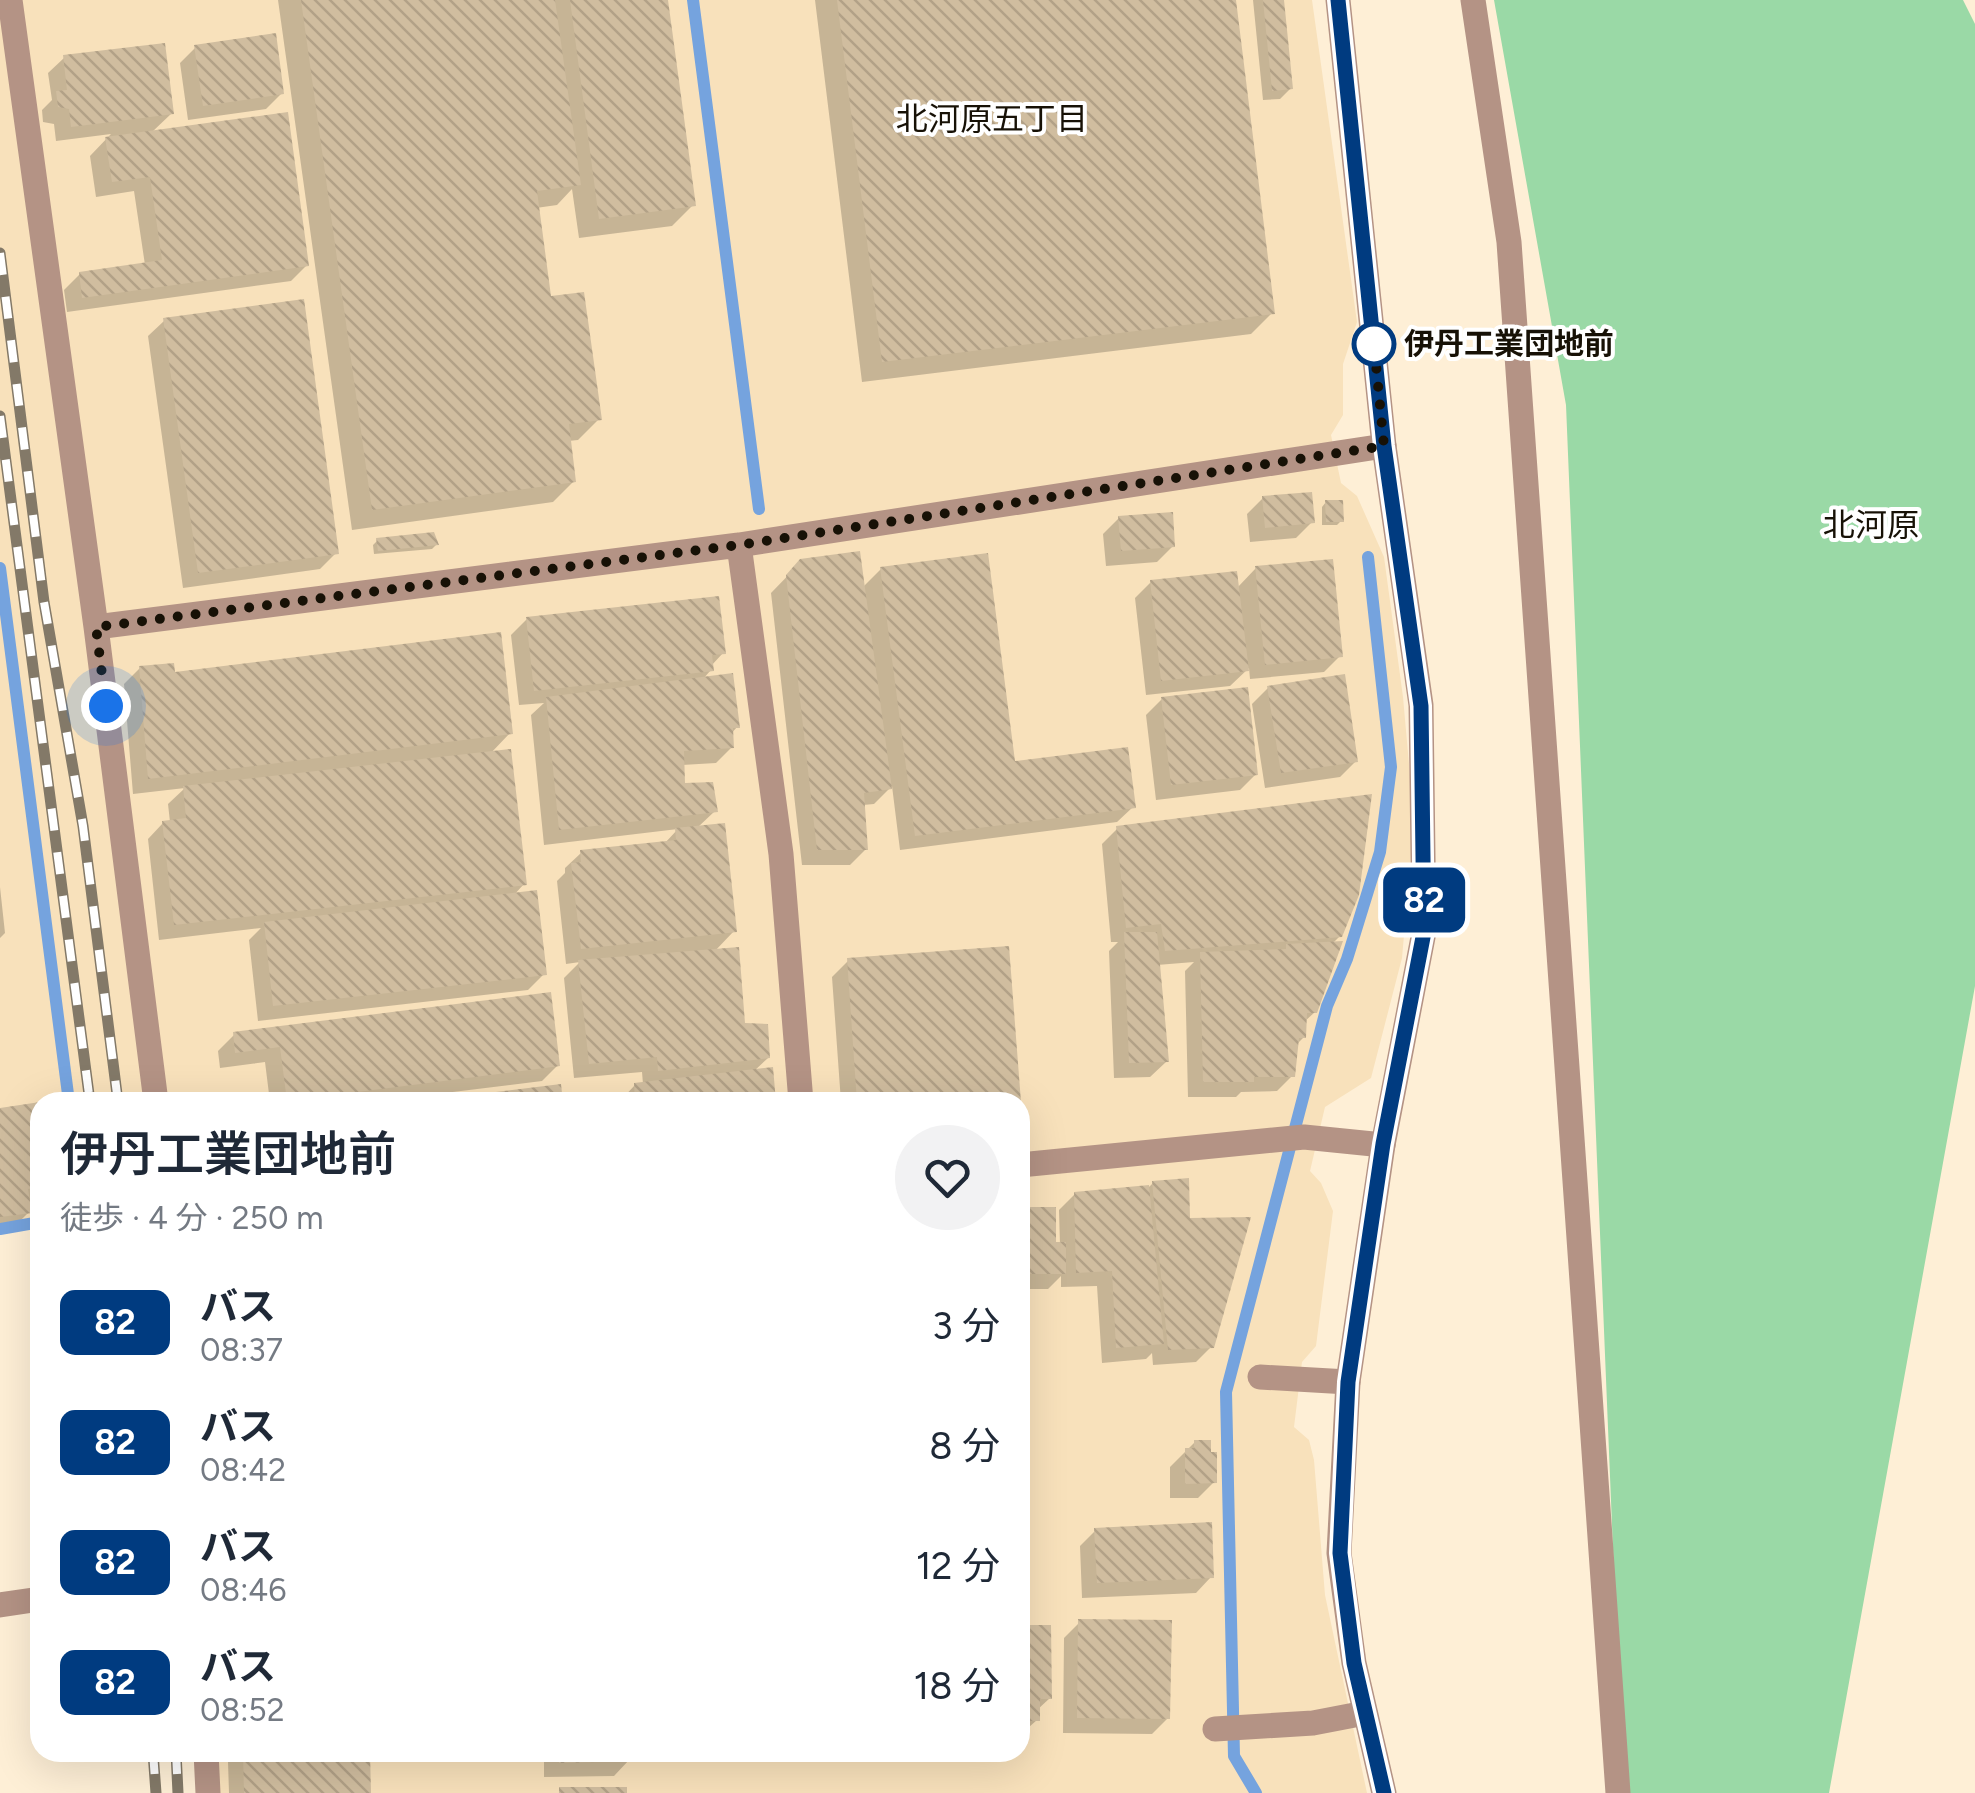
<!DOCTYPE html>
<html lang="ja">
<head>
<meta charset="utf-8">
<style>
  body { margin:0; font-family:Figtree,"Noto Sans JP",sans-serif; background:#f2f2f3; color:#1f2937; height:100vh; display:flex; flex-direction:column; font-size:38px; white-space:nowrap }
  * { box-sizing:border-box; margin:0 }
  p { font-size:32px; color:#747a83 }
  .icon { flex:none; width:55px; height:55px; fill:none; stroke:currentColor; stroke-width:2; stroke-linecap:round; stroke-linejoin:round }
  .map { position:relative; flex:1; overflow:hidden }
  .details { position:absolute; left:30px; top:1092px; width:1000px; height:670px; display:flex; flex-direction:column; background:#fff; border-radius:30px; box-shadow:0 10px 40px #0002 }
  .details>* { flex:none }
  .badge { padding:0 20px; border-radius:15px; font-size:35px; line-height:65px }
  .you { position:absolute; width:50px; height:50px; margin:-25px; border:8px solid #fff; border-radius:50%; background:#1a73e8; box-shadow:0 0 0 15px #1a73e833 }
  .map>.badge { position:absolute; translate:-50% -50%; box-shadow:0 0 0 5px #fff }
  .round { display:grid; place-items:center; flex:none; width:105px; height:105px; border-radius:52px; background:#f2f2f3 }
  .headline { display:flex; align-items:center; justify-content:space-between; height:170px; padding:0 30px }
  h1 { font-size:48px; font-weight:600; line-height:75px }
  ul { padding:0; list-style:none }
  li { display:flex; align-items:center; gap:30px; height:120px; padding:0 30px }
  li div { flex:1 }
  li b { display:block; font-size:38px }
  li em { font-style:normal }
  li .badge { min-width:110px; font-weight:700; text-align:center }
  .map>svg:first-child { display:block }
</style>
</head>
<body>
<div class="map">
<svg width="1975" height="1793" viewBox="0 0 1975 1793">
  <defs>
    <pattern id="building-back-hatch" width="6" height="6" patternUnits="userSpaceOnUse" patternTransform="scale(2.5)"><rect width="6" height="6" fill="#d0bd9f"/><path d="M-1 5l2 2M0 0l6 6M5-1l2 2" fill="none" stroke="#b2a187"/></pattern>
  </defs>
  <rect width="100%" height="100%" fill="#feefd6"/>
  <path fill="#f8e1bb" d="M0,0H1312L1357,322L1343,364V415L1331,435L1341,483L1357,496L1384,557L1403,697L1414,820L1402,958L1371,1078L1325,1107L1310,1171L1321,1183L1333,1211L1316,1346L1302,1362L1294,1427L1309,1440L1314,1460L1325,1595L1367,1793H216L213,1753L1020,1752V1102H40V1229L0,1230Z"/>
  <path fill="#9ad9a6" d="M1494,0H1963L1975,24V986L1829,1793H1623L1566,405Z"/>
  <path fill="#0003" d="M278,0H665L693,205L672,226L579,238L572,189L557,205L536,208L549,299L599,419L578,440L568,441L574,481L553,502L352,530Z
    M815,0H1234L1272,313L1251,334L862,382Z
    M1253,0H1282L1291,88L1280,99L1263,100Z
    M195,48L282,93L266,109L188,120L180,63Z
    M64,58L172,113L151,133L307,265L291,281L67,312L64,290L80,274L145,265L134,191L96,197L90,156L111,134L56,141L54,124L43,122L42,110L52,100L48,73Z
    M164,321L336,553L320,569L183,588L148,336Z
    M1263,498L1312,522L1296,538L1250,542L1247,514Z
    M1326,502L1341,521L1337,525H1322V507Z
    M1119,518L1173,546L1157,562L1106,566L1103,534Z
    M378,540L436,545L432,549L374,554L373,545Z
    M802,561L862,588L881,569L1013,764L1133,807L1117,822L900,850L892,786L874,804L863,805L866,849L850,865H802L771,593Z
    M1256,568L1340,656L1324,672L1250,679L1249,668L1230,686L1146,695L1135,598L1151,582L1237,588Z
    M527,619L723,653L711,666V670L702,680L737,727L731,734L732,747L716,763L682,765L683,785L715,811L697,828L734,931L714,952L743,1026L768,1058L753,1072L771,1070L774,1102H619L635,1085L643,1084L642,1072L574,1078L564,978L580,962L566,964L557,881L565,873V868L581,853L664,844L678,829L544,845L531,715L544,703L519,705L511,635Z
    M140,668L510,733L490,754L524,884L513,896L544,974L528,990L258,1021L249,940L261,928L159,940L148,839L163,823L170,822L168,804L185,788L133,794L124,684Z
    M1268,688L1356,761L1340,777L1265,788L1252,704Z
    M1162,699L1255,775L1240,790L1156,800L1146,715Z
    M1118,828L1340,936L1332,944L1315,1012L1304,1022V1037L1296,1045L1293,1075L1277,1091L1241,1092L1236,1097H1188L1185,971L1194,962L1157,965L1166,1062L1150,1077L1114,1078L1109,951L1118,942H1111L1102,844Z
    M0,887L5,933L0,938Z
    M1007,949L1018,1102H841L832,977L848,961Z
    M234,1035L558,1065L542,1081L371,1102H270L265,1062L220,1068L218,1051Z
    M559,1087L561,1102H432Z
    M40,1105V1199L28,1201L29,1212L13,1228L0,1229V1110Z
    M1153,1183L1187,1221L1212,1346L1196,1362L1153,1365L1152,1353L1146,1359L1102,1363L1097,1286L1061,1287V1276L1048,1289H1020V1211L1022,1209L1054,1245H1060L1059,1210L1075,1194L1148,1188Z
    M1195,1442L1214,1482L1198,1498H1170V1467Z
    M1096,1530L1211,1577L1196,1593L1082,1598L1080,1546Z
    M1080,1622L1168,1718L1152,1734L1063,1733L1064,1638Z
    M1020,1627L1050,1698L1037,1710V1720L1020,1735Z
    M238,1752H367L368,1793H229L228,1762Z
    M544,1752H647L641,1759H630L614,1776L544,1777Z
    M651,1752H672L665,1759H651Z"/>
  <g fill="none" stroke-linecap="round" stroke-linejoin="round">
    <path stroke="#75a3de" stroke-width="12" d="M693,0L759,509
      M0,568L69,1102
      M0,1229L40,1222
      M1256,1793L1234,1756L1226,1392L1327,1006L1347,959L1380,852L1391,767L1368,557"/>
  </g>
  <path fill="url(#building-back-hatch)" d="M301,0H555L581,185L537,191L551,296L584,292L602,420L569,424L576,482L372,510Z
    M570,0H668L696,206L599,219Z
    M837,0H1236L1275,314L882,362Z
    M1263,0H1284L1293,89L1272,91Z
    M276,33L284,94L203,106L194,45Z
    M165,43L174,114L71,127L69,109L58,107L56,91L67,90L63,55Z
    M288,112L309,266L82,298L79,272L162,260L150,177L112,182L105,137Z
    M304,299L339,554L198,573L163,318Z
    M1312,492L1315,523L1265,528L1262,496Z
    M1325,500H1343L1344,522H1326Z
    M1173,512L1175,547L1121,551L1118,516Z
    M434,532L439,545L378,551L376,538Z
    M860,551L892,789L864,793L868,850H817L786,575L800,559Z
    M988,553L1015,761L1128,747L1136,808L915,836L880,567Z
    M1333,559L1343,657L1265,665L1255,566Z
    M1237,571L1249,671L1161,681L1150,580Z
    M719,596L726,654L712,655L714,671L534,691L526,617Z
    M501,632L513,734L148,779L139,666L174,663L175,672Z
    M733,673L740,728H733L734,748L684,751L685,783L713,782L718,812L559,830L546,697Z
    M1345,674L1358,762L1281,773L1267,686Z
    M1248,687L1258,775L1171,785L1161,697Z
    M511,749L527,885L174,925L162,821L186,818L183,786Z
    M1372,794L1359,895L1342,937L1165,951L1161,924L1126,928L1116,826Z
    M725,823L737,932L581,949L571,863L581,862L580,850L676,840L675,828Z
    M537,890L547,975L273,1006L264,922Z
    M1124,932H1157L1169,1062L1129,1063Z
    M1343,941L1317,1013H1307L1306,1038H1299L1295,1077H1254V1082H1203L1200,952L1286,949V944Z
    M1009,946L1021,1102H857L847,958Z
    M739,947L745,1023L768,1024L770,1058L658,1071L657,1057L589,1064L578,960Z
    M551,992L560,1066L287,1101L280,1047L235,1053L233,1032Z
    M773,1067L776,1102H635L634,1083Z
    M561,1084L563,1102H431V1100Z
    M40,1102V1187L28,1189L32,1213L0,1217V1108Z
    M1189,1178L1190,1218L1251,1217L1214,1348L1168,1350L1152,1181Z
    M1149,1185L1164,1344L1116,1348L1112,1271L1076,1273L1074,1192Z
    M1021,1207H1056V1242H1066V1274H1026V1243H1021Z
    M1194,1440H1211V1452H1217V1483L1185,1484V1448H1194Z
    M1212,1522L1214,1578L1097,1583L1094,1528Z
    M1078,1619L1172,1620L1170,1719L1077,1718Z
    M1020,1625H1051L1052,1699H1040V1721H1020Z
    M243,1752H370L371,1793H244Z
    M559,1752H632V1761L559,1763Z
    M559,1787H627V1793H559Z"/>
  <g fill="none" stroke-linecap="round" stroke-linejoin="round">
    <path stroke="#b49385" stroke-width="25" d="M1473,0L1509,242L1618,1793
      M1260,1377L1348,1382
      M1215,1729L1313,1723L1365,1713"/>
    <path stroke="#b49385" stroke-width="25" d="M10,0L96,627L156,1102
      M739,545L781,854L801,1102
      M96,627L739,545L1384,446
      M1020,1165L1304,1137L1383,1145
      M0,1605L40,1599
      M206,1752L208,1793"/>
    <path stroke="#b49385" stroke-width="25" d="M1338,0L1384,446L1421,705L1424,932L1383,1145L1348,1382L1339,1553L1354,1663L1384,1793"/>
    <g stroke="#837968" stroke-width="11">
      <path id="rail" d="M0,253L44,602L83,826L118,1102
        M0,416L90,1102
        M153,1752L156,1793
        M176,1752L178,1793"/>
    </g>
    <use href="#rail" stroke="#fff" stroke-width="8" stroke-dasharray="22" stroke-linecap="butt"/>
  </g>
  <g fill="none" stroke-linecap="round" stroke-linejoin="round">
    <g stroke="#fff" stroke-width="22">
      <path id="line" d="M1338,0L1384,446L1421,706L1424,932L1383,1144L1348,1382L1340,1553L1354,1663L1384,1793"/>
    </g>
    <use href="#line" stroke="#003b80" stroke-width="15"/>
    <path stroke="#171106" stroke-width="10" stroke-dasharray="0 18" d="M106,706L96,627L739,545L1384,446L1374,344"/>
  </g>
  <circle fill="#fff" stroke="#003b80" stroke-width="5" cx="1374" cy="344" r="20"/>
  <g text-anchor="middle" stroke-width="8" stroke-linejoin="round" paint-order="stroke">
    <g font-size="30" font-weight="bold" fill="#171106" stroke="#fff" text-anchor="start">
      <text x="1404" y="354">伊丹工業団地前</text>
    </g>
    <g font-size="32" fill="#171106" stroke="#fff">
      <text x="992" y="130">北河原五丁目</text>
      <text x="1871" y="536">北河原</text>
    </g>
  </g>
</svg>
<div class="you" style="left:106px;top:706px"></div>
<b class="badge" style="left:1424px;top:900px;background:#003b80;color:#fff">82</b>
<section class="details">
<div class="headline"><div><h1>伊丹工業団地前</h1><p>徒歩 · 4 分 · 250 m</p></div><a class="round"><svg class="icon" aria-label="heart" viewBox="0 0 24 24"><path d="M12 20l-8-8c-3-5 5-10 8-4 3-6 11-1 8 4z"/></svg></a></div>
<ul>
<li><span class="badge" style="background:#003b80;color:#fff">82</span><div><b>バス</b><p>08:37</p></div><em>3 分</em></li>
<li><span class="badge" style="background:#003b80;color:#fff">82</span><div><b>バス</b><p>08:42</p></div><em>8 分</em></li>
<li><span class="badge" style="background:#003b80;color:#fff">82</span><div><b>バス</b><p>08:46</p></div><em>12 分</em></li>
<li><span class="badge" style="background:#003b80;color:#fff">82</span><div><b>バス</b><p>08:52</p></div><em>18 分</em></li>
</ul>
</section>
</div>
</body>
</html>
